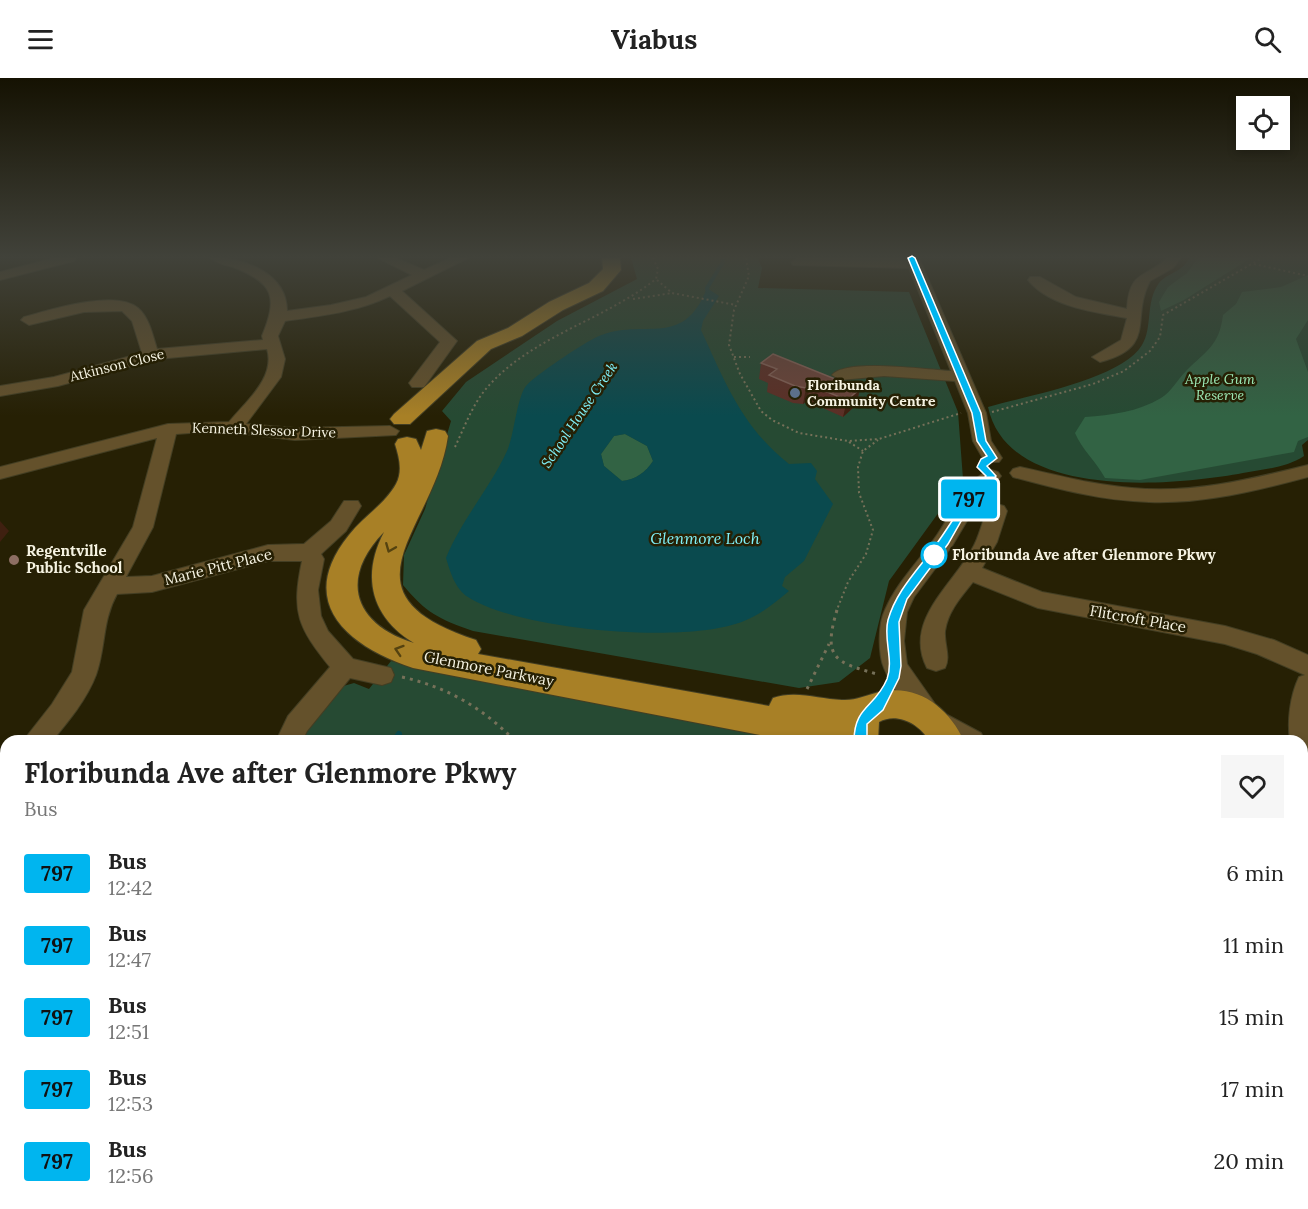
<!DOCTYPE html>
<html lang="en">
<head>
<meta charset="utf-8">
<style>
  body { margin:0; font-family:Lora,serif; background:#f6f6f6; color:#222; height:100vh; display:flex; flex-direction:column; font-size:22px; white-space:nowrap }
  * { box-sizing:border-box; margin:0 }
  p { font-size:20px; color:#767676 }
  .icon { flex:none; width:33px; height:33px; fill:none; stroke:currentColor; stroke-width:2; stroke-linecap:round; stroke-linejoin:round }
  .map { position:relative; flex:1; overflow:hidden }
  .details { position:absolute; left:0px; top:657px; width:1308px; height:474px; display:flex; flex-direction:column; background:#fff; border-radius:18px 18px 0 0; box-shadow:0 3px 9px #0003 }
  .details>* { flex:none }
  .badge { padding:0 12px; border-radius:4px; font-size:21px; line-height:39px }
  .tools { position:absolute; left:1236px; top:18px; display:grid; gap:12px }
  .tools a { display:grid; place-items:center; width:54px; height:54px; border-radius:0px; background:#fff; box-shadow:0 3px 9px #0003; font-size:30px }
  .map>.badge { position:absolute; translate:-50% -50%; box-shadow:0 0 0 3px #fff }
  .round { display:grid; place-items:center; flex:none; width:63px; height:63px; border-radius:0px; background:#f6f6f6 }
  .headline { display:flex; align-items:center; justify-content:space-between; height:102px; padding:0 24px }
  h1 { font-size:28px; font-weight:700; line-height:45px }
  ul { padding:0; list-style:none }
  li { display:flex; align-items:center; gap:18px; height:72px; padding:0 24px }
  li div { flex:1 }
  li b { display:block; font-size:22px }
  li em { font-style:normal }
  li .badge { min-width:66px; font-weight:700; text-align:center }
  header { display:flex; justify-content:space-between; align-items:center; height:78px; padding:0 24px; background:#fff; font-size:27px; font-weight:700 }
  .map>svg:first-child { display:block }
</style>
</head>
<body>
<header><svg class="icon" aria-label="menu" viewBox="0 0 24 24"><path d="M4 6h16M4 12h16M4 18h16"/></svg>Viabus<svg class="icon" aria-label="search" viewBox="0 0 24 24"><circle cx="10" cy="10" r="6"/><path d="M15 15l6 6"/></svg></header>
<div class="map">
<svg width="1308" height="1131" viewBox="0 0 1308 1131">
  <rect width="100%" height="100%" fill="#262004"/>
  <path fill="#264a33" d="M631,180H758L762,190L758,210L909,214L958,334L963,401L889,503L870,580L839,604L799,610L473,553C439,541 426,535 403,507L404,477L425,431L451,343L442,333L466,304L557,243L637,201Z
    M1189,180H1308V362L1302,367L1304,378C1286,390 1264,391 1243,395C1173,408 1008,423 988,329C1026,318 1122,301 1142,267C1153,249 1145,224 1159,205C1167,195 1183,194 1189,180Z
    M391,583L736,650L783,663H300L302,656L340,609L354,605L369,611Z
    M17,1125H746L744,1131H14Z"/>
  <path fill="#326344" d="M1198,180H1251L1184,222L1161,233L1159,224L1168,209L1187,195Z
    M1308,197V242L1296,261L1308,294V359L1298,363L1294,374L1140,402L1105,400C1096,383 1082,372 1075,355L1085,339C1111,337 1138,334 1161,320C1171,314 1178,301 1186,293C1207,272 1219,268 1223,237L1236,226L1242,214L1281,209Z
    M625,356L647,368L653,383C646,394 635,402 622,403L604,388L601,376L614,358Z
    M15,1125H255L253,1131H12Z
    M313,1125H400L402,1131H314Z"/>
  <path fill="#0a4a4e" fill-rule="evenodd" d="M707,210L719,218L703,243L701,252C725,304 742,349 789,386L811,385L817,393L815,401L833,426L804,483L785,499L782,508L789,513C776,524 760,537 744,543C687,567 518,552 468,519C455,511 450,493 446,480C462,441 490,410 507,373C514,358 517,319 526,308C534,298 581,267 593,261C640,236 682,275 707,210ZM625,356L647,368L653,383C646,394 635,402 622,403L604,388L601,376L614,358Z"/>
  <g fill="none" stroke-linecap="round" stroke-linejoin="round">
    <path stroke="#0a4a4e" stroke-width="4" d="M708,216L707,210L723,184L722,180"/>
    <path stroke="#0a4a4e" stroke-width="6" d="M394,663L399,656"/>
    <path stroke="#0a4a4e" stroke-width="8" d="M153,1131L154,1125"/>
    <g stroke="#433e23" stroke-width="2">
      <path id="minor" d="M54,180H76L74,183L0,202V194Z
        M211,180C244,179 287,195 287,233L331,227L366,219L412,197L378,180H396L424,192L450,180H468L402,213L457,263L424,309H412L409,305L440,264L390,218C357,234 320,238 285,243L278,258L285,281L281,299L246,346L295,350L390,348L399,353L396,357L295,362L217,353L176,356L153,449L126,499L152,498L268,467L304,466L331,443L344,423H358L361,428L346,453L321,476L324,481L318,512L321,538L328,553L353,581L391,590L394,597L391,604L382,607L350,600L307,653L302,663H276L288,638L330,589C298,549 291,535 302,483H268L152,514L117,516C102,543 106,569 96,597C87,621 68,644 52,663H23L52,626L72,594L84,532L133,449L157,360L0,401V389L168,346L229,344C245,324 276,300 267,271L157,281L58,308L0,318V308L54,299L142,275L132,243L122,233L84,234L29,247L21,242L24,239C50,232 115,211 138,230C149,239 153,258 157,271L263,262L262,258C278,219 274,205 233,189C225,187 216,185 211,180Z
        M798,180H919L986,335L991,363L1002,380L999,384H985L973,363L968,335L955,303L884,298L840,302L832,297C845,280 929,292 951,293L909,190L793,187L791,184Z
        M1167,180H1181L1173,190L1150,203C1130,241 1158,269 1100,284L1092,279L1121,262L1127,240C1095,234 1050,229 1028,202L1030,199H1040L1076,219L1127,231C1129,191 1147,200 1167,180Z
        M1308,387V399C1256,413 1203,426 1149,424C1103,423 1057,411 1013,399L1010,395L1013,391L1020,389C1057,397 1094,407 1132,410C1192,416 1251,401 1308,387Z
        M991,392L998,394L1001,398L977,426L952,468L914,519L907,534L904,563L907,586L940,633L981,655L985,663C974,663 959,666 949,663C925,657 893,613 884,590C878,575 878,546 885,532C897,504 920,482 937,457C950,439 968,398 991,392Z
        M997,426L1004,428L1007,433L997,464L982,490L1042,514L1225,548L1274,562L1308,577V703L1302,701V663H1290C1287,643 1290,618 1299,599L1305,597L1257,576L1225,566L1038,530L973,504C961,519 948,533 945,553C944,566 951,579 945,590L936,593L927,590C903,543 952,508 972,471C980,458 982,441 990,428Z
        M6,679V707L0,709V681Z
        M1302,752L1308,754V782L1302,780Z
        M0,784L6,787V818L0,815Z
        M1302,788L1308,791V821L1302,819Z
        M6,1090V1125H18L16,1131H0V1092Z
        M1302,1108L1308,1110V1131H1276V1125H1302Z
        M893,1125H933L931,1131H891Z"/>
    </g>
    <g stroke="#433e23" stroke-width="2">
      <path id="major" d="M602,180H620L621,192L603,213L563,232L522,258L491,271L410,346H394L390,341L394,336L477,263L508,250L549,224L589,205L603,191Z
        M436,351L445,353L448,358C435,451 331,515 476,562L481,571L478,576L769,628L773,620C795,612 819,621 842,622C855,623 867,617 879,614C918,605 949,630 964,663H929C920,646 897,634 879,644L878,663H791L413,590C349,569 294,525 349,457C363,439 385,426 396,406C403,393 399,379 395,366L398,361L407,359L416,361L421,372L427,353ZM384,454C361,498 371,539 414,565C353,546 339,500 384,454Z
        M755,1125H807L804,1131H752Z
        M812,1125H864L862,1131H810Z"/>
    </g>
    <path stroke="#767159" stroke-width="2" stroke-dasharray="2 3" stroke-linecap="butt" d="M746,180L749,198L734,232L729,267L740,296L761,333L772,342L799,355L848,363L879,361L961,335
      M1254,186L1308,198
      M657,202L672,215L736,227
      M633,221L672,215
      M734,279H750
      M992,334L1093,306L1124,293L1150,273L1160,259L1163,237L1262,180
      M849,364L863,373
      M455,369C464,350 472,328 485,312C529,259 603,243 656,201L658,191L653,180
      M836,534L848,504L866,476L873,452L859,415L858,389L863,373L878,362"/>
    <path stroke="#767159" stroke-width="3" stroke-dasharray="3 5" stroke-linecap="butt" d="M837,532C823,579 833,584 877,596
      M402,599C447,609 483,630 515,663
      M807,611L829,566"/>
    <path stroke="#767159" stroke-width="4.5" stroke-dasharray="4.5 7" stroke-linecap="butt" d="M34,1131L37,1125
      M643,1131L644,1125"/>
    <use href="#minor" fill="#64512b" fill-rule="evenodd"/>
    <use href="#major" fill="#a88026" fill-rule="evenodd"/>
  </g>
  <path fill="#5c2f26" d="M761,285L860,311L856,327L843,339L807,323L803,326L793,325L767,314L768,305L759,301Z"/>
  <path fill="#3f2010" d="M810,307L807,323L803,326L806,310Z
    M860,311L856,327L843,339L847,322Z
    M0,443L9,453L0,464Z"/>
  <path fill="#6c443a" stroke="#825f55" stroke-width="1.5" d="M773,276L860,311L847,322L810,307L806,310L795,308L769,297L777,291L761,285Z"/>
  <defs><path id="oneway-chevron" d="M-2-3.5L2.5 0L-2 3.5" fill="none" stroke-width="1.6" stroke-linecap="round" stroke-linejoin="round" transform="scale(1.5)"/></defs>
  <g stroke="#544210">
    <use href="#oneway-chevron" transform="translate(390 470) rotate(112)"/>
    <use href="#oneway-chevron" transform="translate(399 572) rotate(-162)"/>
  </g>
  <linearGradient id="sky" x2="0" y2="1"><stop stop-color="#151202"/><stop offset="0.53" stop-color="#41423a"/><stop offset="1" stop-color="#41423a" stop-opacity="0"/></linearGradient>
  <rect width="1308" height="338" fill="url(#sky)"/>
  <path fill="#00b5ef" stroke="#fff" stroke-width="1.5" d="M912,178L915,180L981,335L986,363L997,380L987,388L996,398L972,424L948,466L907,521L899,544L901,588L899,600L883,632L867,646V663L861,669L854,663C854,628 875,630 887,601C894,582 883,561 888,542C897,510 922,488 940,461C956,438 966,419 986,398L977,389L981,381L987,378L977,363L972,335L908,180Z"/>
  <circle fill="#5c6f8a" stroke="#262004" stroke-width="2" cx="795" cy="315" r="6"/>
  <circle fill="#fff" stroke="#00b5ef" stroke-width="3" cx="934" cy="477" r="12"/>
  <circle fill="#8d6e63" stroke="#262004" stroke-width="2" cx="14" cy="482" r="6"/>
  <g text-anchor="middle" stroke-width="5" stroke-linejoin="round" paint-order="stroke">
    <g font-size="14" fill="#f6f3e2" stroke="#262004">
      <text transform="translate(117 287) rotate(-14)" y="5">Atkinson Close</text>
      <text transform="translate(264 352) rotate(2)" y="5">Kenneth Slessor Drive</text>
    </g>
    <g font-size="14" font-style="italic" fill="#9ce9b5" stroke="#262004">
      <text x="1220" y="306">Apple Gum<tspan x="1220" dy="16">Reserve</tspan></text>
    </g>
    <g font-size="14" font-weight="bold" fill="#f6f3e2" stroke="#262004" text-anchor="start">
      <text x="807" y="312">Floribunda<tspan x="807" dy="16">Community Centre</tspan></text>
    </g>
    <g font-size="14" font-style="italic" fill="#80f2fa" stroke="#262004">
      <text transform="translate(579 337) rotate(-56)" y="5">School House Creek</text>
    </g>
    <g font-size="15" font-weight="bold" fill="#f6f3e2" stroke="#262004" text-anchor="start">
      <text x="26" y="478">Regentville<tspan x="26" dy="17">Public School</tspan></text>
    </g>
    <g font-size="15" font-weight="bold" fill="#f6f3e2" stroke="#262004" text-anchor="start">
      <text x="952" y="482">Floribunda Ave after Glenmore Pkwy</text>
    </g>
    <g font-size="15" fill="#f6f3e2" stroke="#262004">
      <text transform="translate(218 489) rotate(-14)" y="5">Marie Pitt Place</text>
      <text transform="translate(1138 541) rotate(10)" y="5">Flitcroft Place</text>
      <text transform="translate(489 591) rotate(11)" y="5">Glenmore Parkway</text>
    </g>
    <g font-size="16" font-style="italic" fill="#80f2fa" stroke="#262004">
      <text x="705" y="466">Glenmore Loch</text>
    </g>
  </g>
</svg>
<div class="tools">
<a><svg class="icon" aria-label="locate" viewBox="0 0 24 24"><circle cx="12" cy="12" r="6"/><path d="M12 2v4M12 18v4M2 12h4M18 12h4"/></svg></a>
</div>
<b class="badge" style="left:969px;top:421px;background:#00b5ef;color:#111">797</b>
<section class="details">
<div class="headline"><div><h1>Floribunda Ave after Glenmore Pkwy</h1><p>Bus</p></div><a class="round"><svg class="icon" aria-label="heart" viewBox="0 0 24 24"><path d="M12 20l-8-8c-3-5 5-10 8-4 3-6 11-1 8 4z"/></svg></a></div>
<ul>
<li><span class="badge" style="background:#00b5ef;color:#111">797</span><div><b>Bus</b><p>12:42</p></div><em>6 min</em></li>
<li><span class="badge" style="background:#00b5ef;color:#111">797</span><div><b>Bus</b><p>12:47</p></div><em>11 min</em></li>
<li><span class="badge" style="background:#00b5ef;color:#111">797</span><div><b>Bus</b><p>12:51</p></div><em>15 min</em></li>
<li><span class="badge" style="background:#00b5ef;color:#111">797</span><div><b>Bus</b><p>12:53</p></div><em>17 min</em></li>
<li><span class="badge" style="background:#00b5ef;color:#111">797</span><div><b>Bus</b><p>12:56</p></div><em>20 min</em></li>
</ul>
</section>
</div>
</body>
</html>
